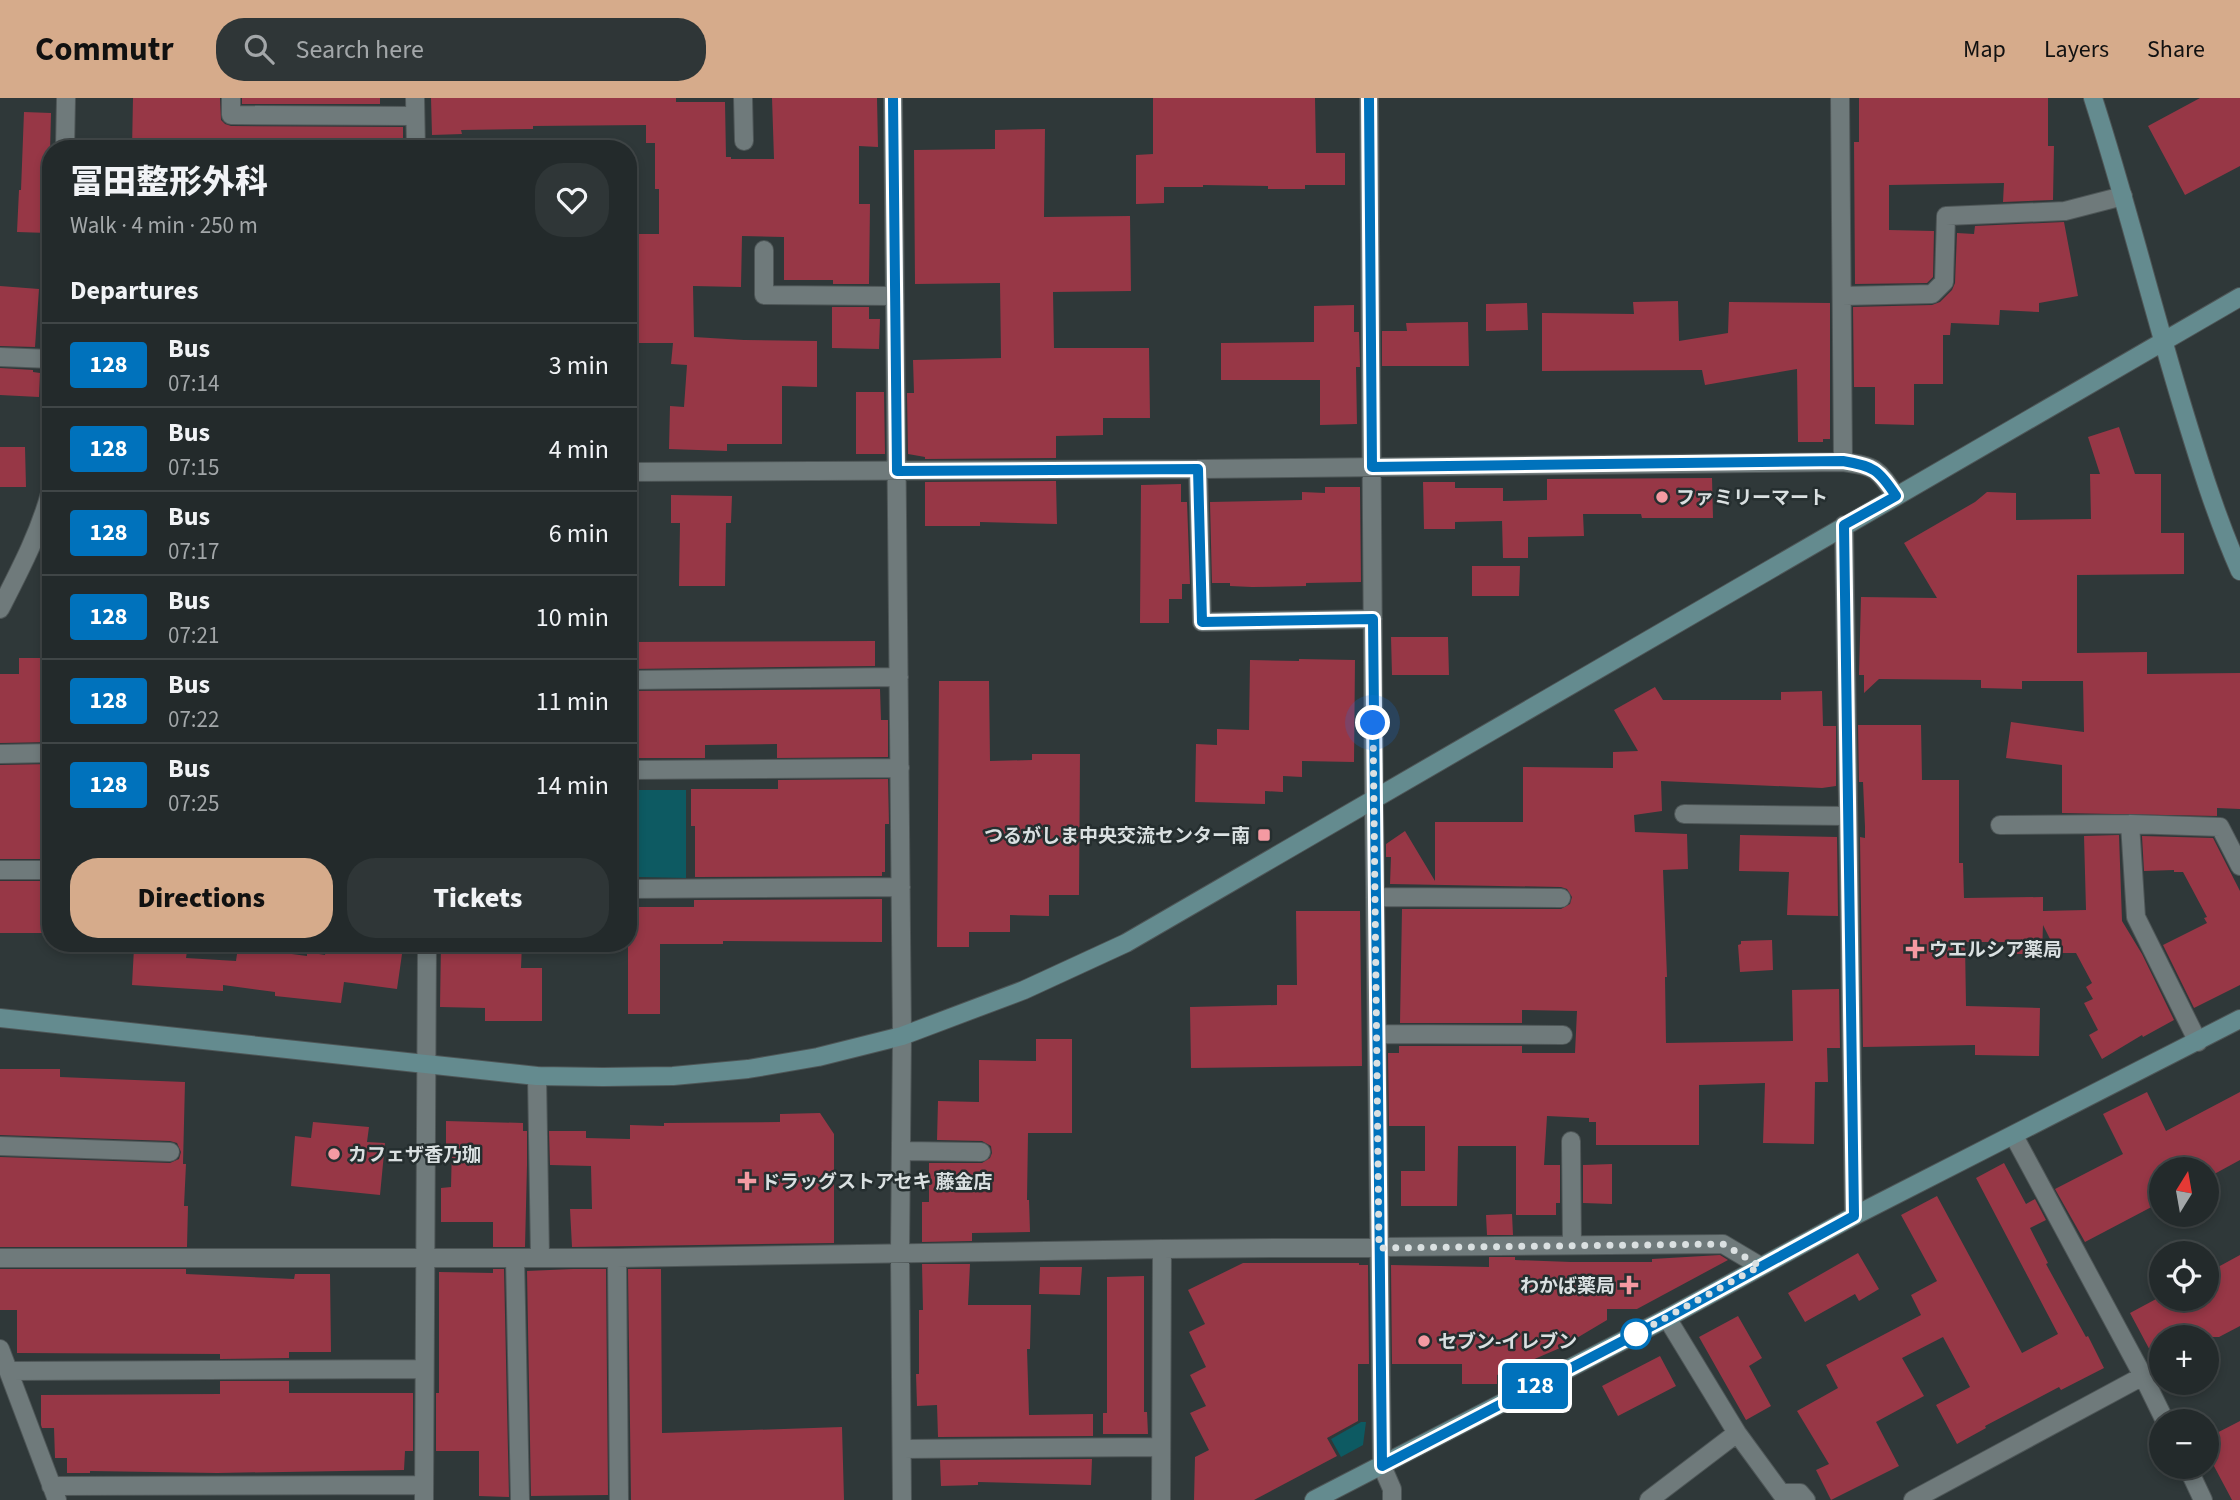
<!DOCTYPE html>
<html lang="en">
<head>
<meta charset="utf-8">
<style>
  body { margin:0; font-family:"Source Sans 3","Noto Sans JP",sans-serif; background:#2f3637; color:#f1f3f6; height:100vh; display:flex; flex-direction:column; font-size:26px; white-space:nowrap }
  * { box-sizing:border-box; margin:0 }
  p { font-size:23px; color:#a3a7a9 }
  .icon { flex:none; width:38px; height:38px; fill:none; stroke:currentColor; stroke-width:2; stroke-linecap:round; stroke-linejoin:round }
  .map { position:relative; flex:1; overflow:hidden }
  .sheet { position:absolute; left:42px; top:42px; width:595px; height:812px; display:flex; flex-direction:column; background:#232a2b; border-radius:28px; box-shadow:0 4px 10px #0003,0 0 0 2px #404647 }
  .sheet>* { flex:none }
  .badge { padding:0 14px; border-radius:5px; font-size:24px; line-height:46px }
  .needle { width:46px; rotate:11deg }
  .buttons { position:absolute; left:2149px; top:1059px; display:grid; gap:14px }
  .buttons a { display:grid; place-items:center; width:70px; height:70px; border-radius:50%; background:#232a2b; box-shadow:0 4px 10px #0003,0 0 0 2px #404647; font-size:35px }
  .you { position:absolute; width:35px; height:35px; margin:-18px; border:5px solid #fff; border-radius:50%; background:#1a73e8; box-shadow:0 0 0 10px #1a73e833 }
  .map>.badge { position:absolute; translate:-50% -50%; box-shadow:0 0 0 4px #fff }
  h2 { padding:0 28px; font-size:26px; line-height:63px }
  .round { display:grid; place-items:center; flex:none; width:74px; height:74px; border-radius:28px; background:#2f3637 }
  .headline { display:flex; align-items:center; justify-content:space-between; height:119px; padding:0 28px }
  h1 { font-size:33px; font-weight:800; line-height:52px }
  .primary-button { display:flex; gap:14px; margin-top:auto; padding:14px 28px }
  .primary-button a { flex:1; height:80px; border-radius:28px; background:#d6ab8b; color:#111; font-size:28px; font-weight:800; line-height:80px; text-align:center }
  .primary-button a+a { background:#2f3637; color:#f1f3f6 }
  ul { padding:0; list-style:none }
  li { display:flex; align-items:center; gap:21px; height:84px; padding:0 28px; border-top:2px solid #404647 }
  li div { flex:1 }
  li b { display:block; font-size:26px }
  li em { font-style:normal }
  li .badge { min-width:77px; font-weight:700; text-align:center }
  header { display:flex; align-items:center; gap:42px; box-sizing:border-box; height:98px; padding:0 35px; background:#d6ab8b; color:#111 }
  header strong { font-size:33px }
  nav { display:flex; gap:38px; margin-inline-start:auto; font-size:24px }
  .search { width:490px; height:63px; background:#2f3637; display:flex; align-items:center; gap:18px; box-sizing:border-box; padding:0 24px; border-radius:28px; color:#a3a7a9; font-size:26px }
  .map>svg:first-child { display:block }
</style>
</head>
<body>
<header>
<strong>Commutr</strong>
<div class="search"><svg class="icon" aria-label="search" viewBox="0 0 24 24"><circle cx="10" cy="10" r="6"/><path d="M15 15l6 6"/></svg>Search here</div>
<nav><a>Map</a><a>Layers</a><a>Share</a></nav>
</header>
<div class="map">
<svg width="2240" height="1402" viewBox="0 0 2240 1402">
  <rect width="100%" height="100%" fill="#2f3839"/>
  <path fill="#0d5a62" d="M639,692H686V780L639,779Z
    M1361,1324H1366L1363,1347L1341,1359L1331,1341Z"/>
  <path fill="#973746" d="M133,0H220L221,22L225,26L231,28L403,29V51H132Z
    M242,0H380V6H242Z
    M431,0H676V4H725L726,59H731V61H774L772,0H877L878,49L859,48V106H870L869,186H833V182H784V139L742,138L741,189L693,188L694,239L744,242L817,243V289L782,288V346H727V353L669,351L670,308L684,309L687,267L671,266L673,245H628V136H659V91H655V45H646V27L533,28V31L461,32L462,36L432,37Z
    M1153,0H1315L1316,55H1345V87H1305V91H1268V88L1203,87V89H1164V105L1136,106V57L1153,56Z
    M1859,0H2048V48H2054L2053,102L2003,104L2004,85L1889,87V132L1934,133L1933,179L1927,185L1855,186L1854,44H1859Z
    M2200,0H2240V68L2185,97L2148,28Z
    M24,14L51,15L48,135L17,134L19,92H21Z
    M1045,31L1044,119L1130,118L1131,193L1053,194L1054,250H1149L1150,320H1103V337L1056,338V360L925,361V359L908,356L907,295H914L913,262L1001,260L1000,185L915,186L914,52L995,51V32Z
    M2064,124L2078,198L2039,205V214L2000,212L1999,227L1951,225L1950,237H1943V286H1914V327L1875,326V289H1854L1853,209L1932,207L1940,204L1952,192L1955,185L1957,135L1974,136L1975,128Z
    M0,188L39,191L35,249L0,248Z
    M1678,203L1679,243L1728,235L1729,204L1830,205V341H1823V344H1798L1797,271L1705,287L1702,272L1542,273V215L1634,216L1633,204Z
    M1527,205L1528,232L1486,233V206Z
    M1354,207V234H1359L1360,269H1356L1357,326L1320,327V282H1221V245L1314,244V208Z
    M832,209H869V221H880L879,251L832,250Z
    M1468,224L1469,268H1382V233H1407L1406,225Z
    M0,270L33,272V274L40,275L39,299L0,297Z
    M856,294H884L885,356H856Z
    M2119,329L2135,376H2161V435H2184V476L2077,477V555L2147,554V576L2240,575V711L2217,710V718L2062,715V667L2006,660L2011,624L2084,634L2083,583H2022V591L1981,590V582L1879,581L1864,595V577H1859L1861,499L1937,500L1904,445L1975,404L1987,394L2016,395V422L2091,421L2090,376H2100L2088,339Z
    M0,349H25L26,389H0Z
    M1712,380L1713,420H1642L1641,416H1583L1584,438L1528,439V460H1503L1502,423L1455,424V431H1424L1423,384H1455V390H1503V403L1547,402V381Z
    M1056,383L1057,426L980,424V428H925V384Z
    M1181,386V404H1187L1190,486H1182V501H1169V525H1140L1141,387Z
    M1325,389H1360L1361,484L1306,485V488L1252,489L1230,488V485H1212L1210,404L1302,402V394L1325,395Z
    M671,397L732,398L731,425H726L725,488H679L680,425H671Z
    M1472,468H1520L1519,498H1472Z
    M1391,539H1448L1449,577H1392Z
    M875,543V568L628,571V544Z
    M19,560H51V644L0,645V576H19Z
    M1299,561L1355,562L1354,664L1302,663V679L1283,678V694L1265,693V706L1195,704L1196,646L1217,647V631L1249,632L1250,562L1299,563Z
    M939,583H989L990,663L1032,662V656H1080L1079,797H1049V818L1010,817V834H969V849H937Z
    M1655,589L1663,602H1781V594L1822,593L1823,628H1836V688L1822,690L1661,683L1662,713L1634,717L1635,734L1687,736L1688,771L1663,772L1667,879H1665L1666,945L1793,943L1792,892L1839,891L1840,950H1827L1828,984H1815L1814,1046L1763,1045L1765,985L1699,987V1047H1596V1024H1589V1020L1547,1018L1544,1067H1560V1105H1556V1117H1516V1048H1458L1457,1108H1401V1073H1425V1028H1389L1388,955H1399V948H1522V955H1575L1577,913L1522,912V925H1400L1402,811H1561L1570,806L1572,799L1567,791L1561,789L1390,786L1391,759H1386V746L1405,733L1435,783V724H1523V669L1613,670V654L1638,653L1614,612Z
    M880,591L881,622H888V659L777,660V646L705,647V660H628V593Z
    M1858,627H1921L1922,682H1959V765H1963L1964,800L2043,799V813L2086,812L2084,738L2119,737L2122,823L2142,856L2174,922L2143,939L2142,937L2102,961L2089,937L2098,932L2084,905L2093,901L2086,889L2092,885L2076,855H2057L2043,827L2042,856H2011V844H1965L1966,908L2040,910L2039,958L1975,957V947L1863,949L1860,739L1865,740V729L1863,684H1859Z
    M51,666V761H0V667Z
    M888,681L889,726H885V774H882V778L695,779V728H691V691H778V682Z
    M1740,737L1837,739L1838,818L1787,817L1789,774L1739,773Z
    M2142,738L2213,740L2240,793V887L2194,910L2163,847L2207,825L2204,820L2207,819L2183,774H2174V772L2144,773Z
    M0,783H51V835H0Z
    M882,801V844L723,843V846H660V916H628V809H694V802Z
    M1296,813H1360L1362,968L1191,970L1190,909L1277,907V887H1297Z
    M1772,842L1773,872L1740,874L1738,847L1741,846V843Z
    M441,845H522L521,870H542V923H485V910L440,909Z
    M238,849L307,858V854L325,857L326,850L352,853V850L402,856L397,891L344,884L341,905L275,898V894L223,887V893L132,887L134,850L187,853L186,860L236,863Z
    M1036,941H1072V1035H1028L1027,1102H1029L1030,1134L972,1135V1143L922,1144V1104H929V1065H982L990,1060L992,1055L991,1048L982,1043L937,1042L938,1003L979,1004V962L1036,963Z
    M0,971H60V979L185,984L183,1066H186L184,1108H188L187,1149H0V1059L170,1065L179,1061L181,1054L177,1045L170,1043L0,1037Z
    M2147,994L2166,1033L2240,994V1062L2207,1080V1071H2161V1104L2085,1144L2055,1091L2123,1056L2103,1016Z
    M820,1015L834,1036V1145L572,1149L570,1111H592L591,1068L550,1067L549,1033H586V1040L630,1041V1027L664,1028V1025L780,1024V1016Z
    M446,1023L523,1025V1033H527V1067L525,1149H493V1124H441V1090L451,1089L452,1047H446Z
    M313,1024L369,1029L367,1044L385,1045L380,1097L291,1088L295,1038L311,1040Z
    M2004,1065L2026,1106L2035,1101L2046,1122L2030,1130L2048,1165L2046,1166L2086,1239L2088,1238L2104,1270L2061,1292L2059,1289L1985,1328L1986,1330L1957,1346L1936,1307L1970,1289L1943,1239L1902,1260L1924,1298L1876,1324L1899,1368L1831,1402L1816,1372L1829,1366L1797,1313L1838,1290L1826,1267L1921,1217L1911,1197L1937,1183L1901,1117L1937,1098L2022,1255L2058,1236L1976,1080Z
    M1612,1066V1106L1583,1105V1067Z
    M1512,1116L1513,1137H1487L1486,1117Z
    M1858,1155L1879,1191L1859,1203L1855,1196L1805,1224L1788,1195Z
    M1720,1157L1728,1162L1637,1211H1607V1222L1560,1250L1497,1277V1286H1462V1266H1392L1391,1167L1489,1169V1159H1515V1162L1571,1164H1652V1161Z
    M2240,1157V1228L2219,1239H2161V1273L2130,1215L2158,1200H2207V1175Z
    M1243,1165H1359V1167H1368L1369,1266H1358V1323L1327,1340L1337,1358L1254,1402H1194L1195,1359L1209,1352L1190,1315L1206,1308L1190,1277L1206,1269L1189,1234L1205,1226L1188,1192Z
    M922,1166H970L968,1207H1031L1030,1251H1027L1029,1317L1093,1316V1338L938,1339L937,1307L917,1308L916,1276H919V1212H923Z
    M1040,1169H1082L1080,1197L1039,1196Z
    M0,1171H186V1176L294,1181L295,1176H330L331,1254H289V1260L220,1261V1256L17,1255V1212H0Z
    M493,1171H504L509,1399L479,1398V1353H436V1295H439V1174L493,1175Z
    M573,1171H606L608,1397L531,1398L527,1173Z
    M628,1171H661L662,1335L842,1329L844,1402H631Z
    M1144,1178V1314H1147L1148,1336H1103V1315H1107V1179Z
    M1738,1218L1762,1260L1749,1268L1771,1308L1746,1322L1699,1239Z
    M1660,1258L1676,1288L1618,1318L1602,1288Z
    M220,1283H289V1295H413V1353H405L404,1372L217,1375L90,1373V1375H67V1360H55L54,1330H42L41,1327V1297L220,1296Z
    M2240,1323V1402H2232L2207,1355V1340Z
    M1092,1361L1091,1387L978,1384V1387L941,1388L940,1362Z"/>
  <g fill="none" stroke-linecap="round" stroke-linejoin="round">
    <g stroke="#4e5657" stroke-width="20">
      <path id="street" d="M231,0V17L415,18
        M415,0L416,51
        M743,0L744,43
        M893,0L902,938L900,1156L902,1402
        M1369,0L1374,703L1382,1368L1392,1391V1402
        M1840,0L1843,364
        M65,51L66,0
        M764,152V197L895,198
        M1842,198L1932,196L1944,184L1946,118L2065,113L2123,98
        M0,259L51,261
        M1198,371L1202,524L1373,521
        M628,374L1198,371L1843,364C1876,368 1878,371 1896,398
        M1844,427L1854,1118
        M0,511C20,472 40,434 51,392
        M628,582L899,579
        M0,656L51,655
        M628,672L900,670
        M1684,716L1848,718
        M2000,727L2130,726
        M0,772H51
        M628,791L901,789
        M1375,799L1561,800
        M1377,936L1563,937
        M2198,944L2136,819L2130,726L2220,729L2240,768
        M537,978L540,1159
        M2014,1038L2143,1278L2165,1323
        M1571,1043L1572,1147
        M0,1048L170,1054
        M901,1053L981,1054
        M0,1160H617L1162,1151L1723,1146L1760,1168
        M515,1160L520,1402
        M617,1160L619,1402
        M1667,1220L1737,1335L1781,1395H1800L1806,1402
        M0,1251L57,1402
        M9,1273L423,1271
        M902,1351L1161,1349
        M2187,1368L2203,1402
        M51,1388L423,1387
        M424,1402L427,845
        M1161,1402L1162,1151
        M1649,1402L1737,1335
        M1913,1402L2143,1278"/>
    </g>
    <g stroke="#4e5657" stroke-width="20">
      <path id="secondary" d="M2093,0C2126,102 2151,205 2182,307C2199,363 2216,419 2240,473
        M0,920L537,978L603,979L673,978L748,971L818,959L902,938L1024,892L1126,845L2240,199
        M1314,1402L1667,1220L1854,1118L2240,921"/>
    </g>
    <use href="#street" stroke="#6f7a7b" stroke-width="18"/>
    <use href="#secondary" stroke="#648b8f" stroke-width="18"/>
  </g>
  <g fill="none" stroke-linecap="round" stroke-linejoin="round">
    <g stroke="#fff" stroke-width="16">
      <path id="line" d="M893,0L897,373L1198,371L1202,524L1373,521L1382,1368L1667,1220L1854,1118L1844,427L1896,398C1879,372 1874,368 1843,363L1372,369L1369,0"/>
    </g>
    <use href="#line" stroke="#0072bc" stroke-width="10"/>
    <path stroke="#dae0e1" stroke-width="7" stroke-dasharray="0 12.6" d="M1373,625L1379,1150L1723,1146L1760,1168L1636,1236"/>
  </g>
  <g fill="#f49aa2" stroke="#252e2f" stroke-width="2.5">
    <circle cx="1662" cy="399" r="7"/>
    <rect x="1257" y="730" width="14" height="14" rx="3.5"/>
    <path d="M1911.5 840.5h7v7h7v7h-7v7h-7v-7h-7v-7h7z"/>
    <circle cx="334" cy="1056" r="7"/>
    <path d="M743.5 1072.5h7v7h7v7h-7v7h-7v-7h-7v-7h7z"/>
    <path d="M1625.5 1176.5h7v7h7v7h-7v7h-7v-7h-7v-7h7z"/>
    <circle cx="1424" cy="1243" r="7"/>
  </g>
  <circle fill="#fff" stroke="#0072bc" stroke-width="3.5" cx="1636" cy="1236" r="14"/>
  <g text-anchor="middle" stroke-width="5" stroke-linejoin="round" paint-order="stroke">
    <g font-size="19" font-weight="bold" fill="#dae0e1" stroke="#252e2f" text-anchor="start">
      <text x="1676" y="406">ファミリーマート</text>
      <text x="1250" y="744" text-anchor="end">つるがしま中央交流センター南</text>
      <text x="1929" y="858">ウエルシア薬局</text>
      <text x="348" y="1063">カフェザ香乃珈</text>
      <text x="761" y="1090">ドラッグストアセキ 藤金店</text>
      <text x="1615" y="1194" text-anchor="end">わかば薬局</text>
      <text x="1438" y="1250">セブン-イレブン</text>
    </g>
  </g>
</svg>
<div class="buttons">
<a><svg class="needle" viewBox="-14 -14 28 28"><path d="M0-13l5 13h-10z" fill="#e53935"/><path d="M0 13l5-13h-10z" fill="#a3a7a9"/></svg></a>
<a><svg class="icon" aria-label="locate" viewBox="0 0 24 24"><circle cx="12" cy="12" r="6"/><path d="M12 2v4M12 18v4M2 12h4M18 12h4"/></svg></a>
<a>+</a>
<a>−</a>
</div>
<div class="you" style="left:1373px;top:625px"></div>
<b class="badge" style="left:1535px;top:1288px;background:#0072bc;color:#fff">128</b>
<section class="sheet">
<div class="headline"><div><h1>冨田整形外科</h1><p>Walk · 4 min · 250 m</p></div><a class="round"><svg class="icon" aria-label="heart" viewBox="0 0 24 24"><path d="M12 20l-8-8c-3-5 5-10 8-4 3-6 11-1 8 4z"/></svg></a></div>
<h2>Departures</h2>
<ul>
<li><span class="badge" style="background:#0072bc;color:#fff">128</span><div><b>Bus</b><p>07:14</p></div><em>3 min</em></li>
<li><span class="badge" style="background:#0072bc;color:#fff">128</span><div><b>Bus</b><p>07:15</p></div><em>4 min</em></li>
<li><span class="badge" style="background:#0072bc;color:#fff">128</span><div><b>Bus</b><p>07:17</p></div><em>6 min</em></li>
<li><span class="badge" style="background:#0072bc;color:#fff">128</span><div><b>Bus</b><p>07:21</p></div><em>10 min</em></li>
<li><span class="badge" style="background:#0072bc;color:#fff">128</span><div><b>Bus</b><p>07:22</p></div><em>11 min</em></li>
<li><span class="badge" style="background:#0072bc;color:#fff">128</span><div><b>Bus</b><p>07:25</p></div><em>14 min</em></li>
</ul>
<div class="primary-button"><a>Directions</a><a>Tickets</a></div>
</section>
</div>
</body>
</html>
